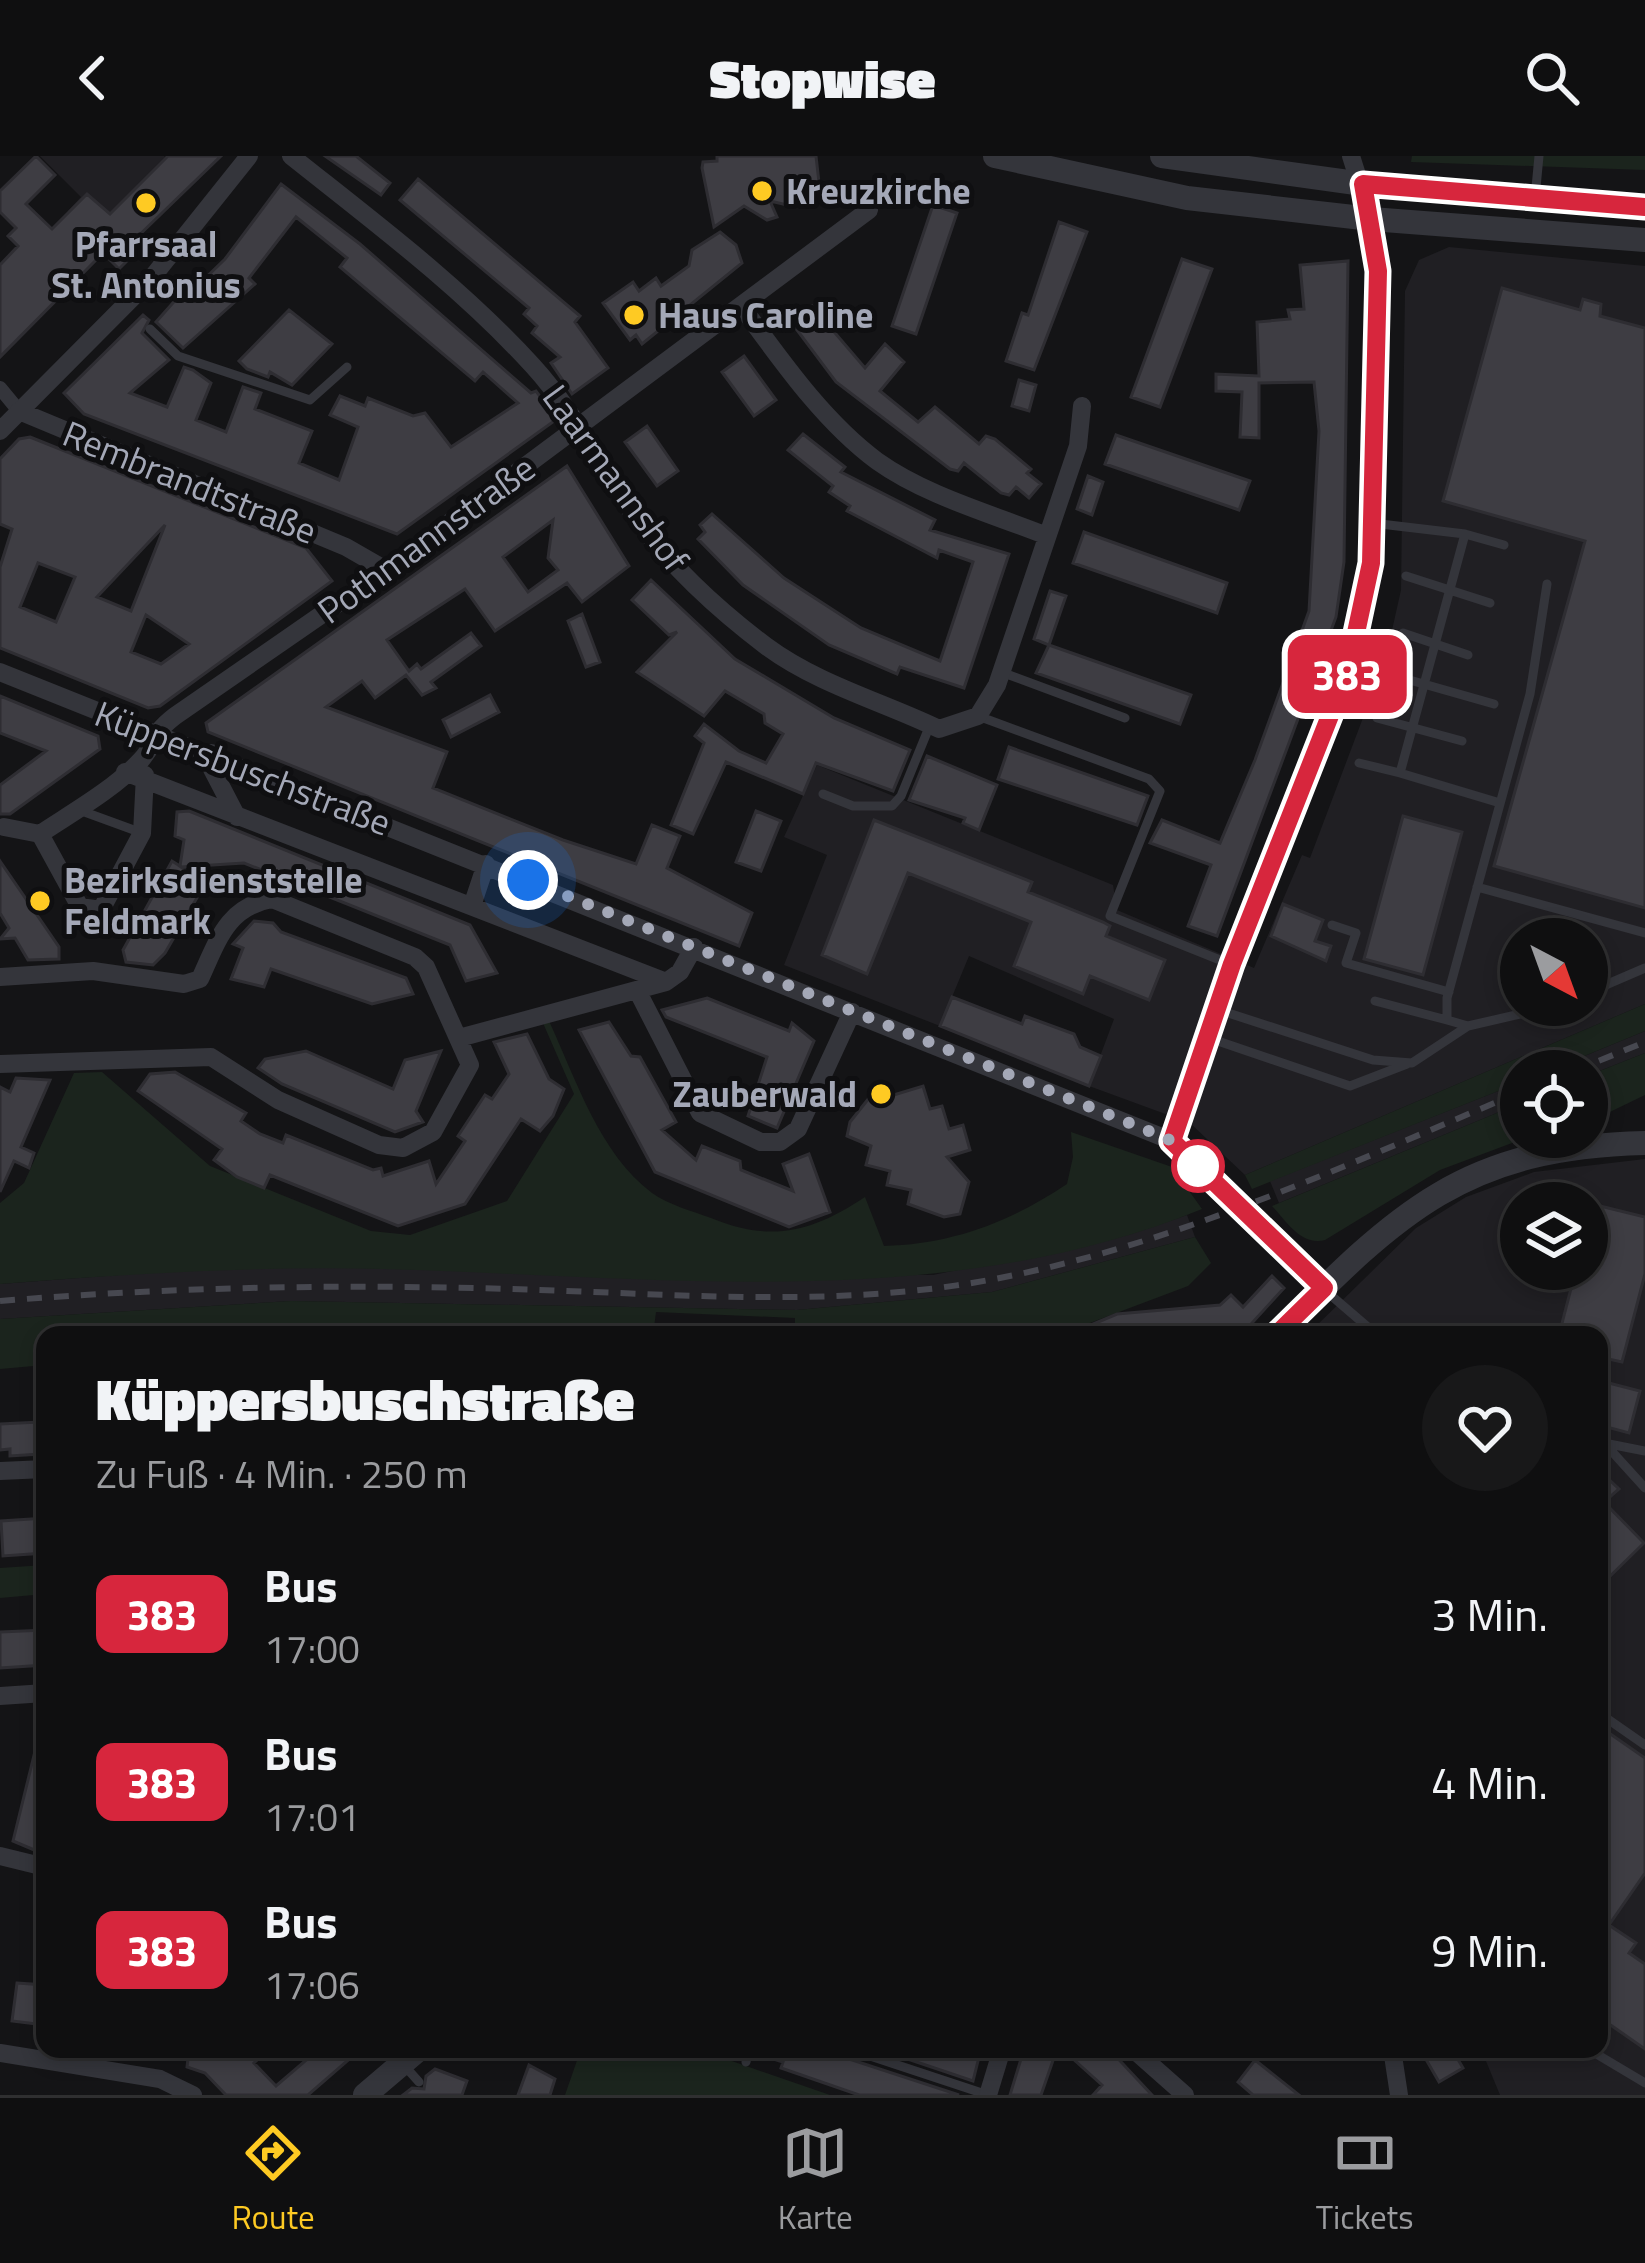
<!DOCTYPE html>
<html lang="de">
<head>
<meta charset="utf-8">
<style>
  body { margin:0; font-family:"Titillium Web",sans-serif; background:#181819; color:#f1f3f6; height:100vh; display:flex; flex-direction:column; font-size:45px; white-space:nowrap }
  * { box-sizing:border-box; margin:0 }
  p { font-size:39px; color:#9b9c9f }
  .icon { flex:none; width:66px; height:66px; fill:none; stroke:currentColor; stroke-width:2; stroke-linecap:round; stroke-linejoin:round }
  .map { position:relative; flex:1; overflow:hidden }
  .drawer { position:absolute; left:36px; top:1170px; width:1572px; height:732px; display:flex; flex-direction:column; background:#0f0f10; border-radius:24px; box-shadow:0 6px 18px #0003,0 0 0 3px #2f2f30 }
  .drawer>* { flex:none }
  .badge { padding:0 24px; border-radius:18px; font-size:42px; line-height:78px }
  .needle { width:78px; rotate:139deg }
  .tools { position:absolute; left:1500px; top:762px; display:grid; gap:24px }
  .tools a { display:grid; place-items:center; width:108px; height:108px; border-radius:50%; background:#0f0f10; box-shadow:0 6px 18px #0003,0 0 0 3px #2f2f30; font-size:60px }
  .you { position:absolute; width:60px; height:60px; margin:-30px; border:9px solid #fff; border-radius:50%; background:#1a73e8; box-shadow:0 0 0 18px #1a73e833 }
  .map>.badge { position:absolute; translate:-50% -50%; box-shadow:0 0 0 6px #fff }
  .round { display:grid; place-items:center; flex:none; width:126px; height:126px; border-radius:63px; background:#181819 }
  .headline { display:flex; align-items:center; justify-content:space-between; height:204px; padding:0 60px }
  h1 { font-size:57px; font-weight:800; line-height:90px }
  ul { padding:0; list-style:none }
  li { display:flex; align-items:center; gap:36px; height:168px; padding:0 60px }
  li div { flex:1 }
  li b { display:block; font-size:45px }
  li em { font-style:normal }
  li .badge { min-width:132px; font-weight:700; text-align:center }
  header { display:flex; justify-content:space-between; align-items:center; height:156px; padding:0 60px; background:#0f0f10; font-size:54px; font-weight:800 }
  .menu { display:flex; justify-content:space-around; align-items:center; height:168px; border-top:3px solid #2f2f30; background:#0f0f10; font-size:33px; color:#9b9c9f }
  .menu a { display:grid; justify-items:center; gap:6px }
  .menu .on { color:#feca23 }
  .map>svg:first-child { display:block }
</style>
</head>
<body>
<header><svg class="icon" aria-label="back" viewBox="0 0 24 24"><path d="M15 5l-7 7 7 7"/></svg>Stopwise<svg class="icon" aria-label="search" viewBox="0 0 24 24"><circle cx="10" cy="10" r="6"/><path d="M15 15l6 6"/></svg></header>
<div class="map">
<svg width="1645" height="1939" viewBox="0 0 1645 1939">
  <rect width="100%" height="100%" fill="#141416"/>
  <path fill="#201f23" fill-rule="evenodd" d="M40,0H164L165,1L104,64L98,85L68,55L81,41Z
    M1449,91L1645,110V848L1245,1019L1190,967L1089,930L1114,863L969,800L940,870L784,809L827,699L784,681L817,609L1113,729L1117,754L1254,812L1302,699L1310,702L1386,501L1401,434L1405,135L1419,104ZM1521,783H1587V849H1521Z
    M1645,875V897L1587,920V915H1548Z
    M1521,926V947L1279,1047L1270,1025Z
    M1645,1003V1939H1500L1481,1893H1599V1179H1307L1416,1072L1466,1041L1534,1016ZM1521,1047H1587V1113H1521Z
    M1187,1059L1195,1081L992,1136L797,1154L291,1145L0,1163V1128L170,1115L278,1111L933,1119L1131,1078Z"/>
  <path fill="#1b241d" d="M1412,0H1645V14L1411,6Z
    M1645,848V875L1548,915H1521V926L1252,1033L1245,1019Z
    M549,865C576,923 599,997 652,1037C669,1049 692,1055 711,1062C771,1087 812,1076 865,1041L884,1090C953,1088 1010,1066 1067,1028L1073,1001L1071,976L1172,1011L1202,1053C944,1159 653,1120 382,1113C254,1110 128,1118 0,1128V1047L24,1027L74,917L102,916L210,1010L371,1075L410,1079L507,1045L574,938L543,867Z
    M1645,897V939L1587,967V920Z
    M1521,947V981H1528L1440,1014L1325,1084C1301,1090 1287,1066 1272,1050Z
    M1195,1081L1211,1107L1188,1130L1058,1179H795V1162L656,1156L653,1179H45V1209L0,1213V1163L291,1145L797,1154L992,1136Z
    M669,1168H793V1179H670Z
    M45,1409V1438L0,1442V1412Z
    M581,1893H697L830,1939H565Z"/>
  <path fill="#3e3d43" stroke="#2e2d32" stroke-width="3" fill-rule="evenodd" d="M36,0L55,19L26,48L52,73L87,38L110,58L168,0H221L129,89L136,96L119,113L103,97L0,201V109L18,90L8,80L16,72L0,56V35Z
    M325,0H356L390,27L381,39Z
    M717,0H816L820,35L787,49L770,45L777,61L767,64L744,50L714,71L702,12L703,6L717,5Z
    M418,23L580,160L575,166L608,212L572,238L551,207L560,201L532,177L537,170L524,158L529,152L400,44Z
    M281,28L360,88L531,237L536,235L557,263L397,378L84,258L64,237L143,159L149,164L142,177L169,204L130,237L167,251L184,211L193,214L211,227L196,264L226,276L243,231L261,237L255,253L312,275L299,307L339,324L358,271L330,259L340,240L365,250L368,242L413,260L425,257L451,291L518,247L483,216L475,225L340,111L347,102L296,61L249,122L255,128L183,192L156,166L187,131L192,135L225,103Z
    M933,49L957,57L916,178L892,170Z
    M1059,66L1087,76L1034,214L1006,205L1022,157L1028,159Z
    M720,76L736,89L742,107L642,188L636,179L630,184L603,147L633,126L639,135L656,122L661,130L689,110L692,94Z
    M1182,103L1212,113L1160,251L1131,241Z
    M1348,105L1344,406L1336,461L1217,780L1188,770L1211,709L1150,687L1162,664L1220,687L1255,604L1309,455L1319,275L1314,226L1259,227V282L1240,281L1242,236L1216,235V218L1259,220L1257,166L1290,163L1288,154L1304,153L1300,109Z
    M1502,132L1580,154L1583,143L1601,148L1600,160L1645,172V752L1494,710L1585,385L1443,345Z
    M812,150L865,212L885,188L904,206L880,235L918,266L935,251L979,288L986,280L995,283L1031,313L1027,317L1041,328L1029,342L1016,331L1009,339L1001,337L964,307L958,315L950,313L836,226L791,166Z
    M289,154L332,188L292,229L270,216L268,221L247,213L239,205Z
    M744,200L776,244L754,260L722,216Z
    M1019,224L1036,229L1029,255L1012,250Z
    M647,270L678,315L657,330L625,286Z
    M803,278L845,311L841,316L935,364L930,374L1009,398L964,532L900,511L897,518L829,489L743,429L698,383L705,376L700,369L712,358L784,422L861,472L940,505L973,406L939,394L937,402L847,355L850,350L829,336L833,330L788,294Z
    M1116,279L1250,325L1239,354L1105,308Z
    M30,281L306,392L332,425L160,550L148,552L0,492V411L12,373L0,368V303L19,283ZM165,369L131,455L97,441ZM38,407L75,421L56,466L20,451ZM146,459L189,488L161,508L131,496Z
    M567,310L629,410L582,446L567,427L495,475L465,433L387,484L409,515L417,508L421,513L471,477L481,490L431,526L436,532L422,539L406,519L375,542L362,525L326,551L447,596L433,632L563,684L636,708L652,669L680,680L667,712L752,757L739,790L208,576L206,567ZM553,364L548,402L558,414L528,436L503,401Z
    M1088,320L1103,326L1092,359L1077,353Z
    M1084,376L1227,427L1217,457L1073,407Z
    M651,424L735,503L834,562L910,594L893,635L816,607L803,638L726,606L693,678L671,669L704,587L695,580L704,568L739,595L766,607L783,578L765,567L764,558L725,535L704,560L637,516L677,476L669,479L632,444Z
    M1050,435L1066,440L1049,489L1191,539L1180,568L1036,517L1049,489L1034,483Z
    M582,458L600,506L586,511L568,465Z
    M490,539L499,556L451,581L443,564Z
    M0,540L98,580L100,593L10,658H0V629L46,595L0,577Z
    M1009,591L1148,640L1137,669L998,623Z
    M927,600L997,629L979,674L963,667L965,662L909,644Z
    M189,655L470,769L497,817L466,825L450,789L244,707L181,711L205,728L165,797L153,809L126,806L123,794L172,705L180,710L184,684L175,680L177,656Z
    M756,655L781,665L761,715L736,706Z
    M1403,660L1462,676L1423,819L1364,803Z
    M874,664L1032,726L1028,736L1103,766L1110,770L1106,780L1165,804L1149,844L1090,820L1083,838L1014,810L1031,766L908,717L867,818L822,799Z
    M0,705L59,791V803L28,804L15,782L0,783L9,772L0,757Z
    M1283,748L1323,764L1315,785L1331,790L1326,805L1271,780Z
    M254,765L273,767L281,776L406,822L413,838L372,848L271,813L264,831L231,823L243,792L233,788Z
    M952,841L1022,868L1025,860L1074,878L1080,891L1101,900L1089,930L940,870Z
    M707,842L789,875L792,867L814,885L777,972L748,960L767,901L666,861L662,854Z
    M609,866L631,900L640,901L676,966L662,974L696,1004L702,990L740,1005L741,1014L793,1035L783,1008L809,998L830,1056L789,1071L655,1016L579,874Z
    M527,878L549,923L564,933L553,960L540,975L521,963L465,1048L398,1070L270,1019L264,1032L237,1021L214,1004L222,993L138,935L150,918L175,916L246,957L241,965L260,978L283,987L286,979L373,1014L381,1012L383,1020L429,1005L436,1028L465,985L458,980L485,939L492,943L509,918L494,886Z
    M306,895L393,933L405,904L441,895L416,955L423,966L395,976L282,928L258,912L265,903Z
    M16,922L50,924L21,991L34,997L29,1012L14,1005L0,1036V931L10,936Z
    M923,930L930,953L942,950L949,973L963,969L970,994L947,1001L969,1026L960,1058L944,1061L908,1048L911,1034L887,1029L890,1015L866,1009L871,990L847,980L850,966L877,932L887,941Z
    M1592,1048L1645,1061V1118L1622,1206L1599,1201V1179H1559L1576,1113H1587Z
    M1272,1120L1284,1132L1242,1178L1067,1179L1117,1158L1220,1149L1231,1139L1243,1151Z
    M1605,1226L1640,1235L1629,1277L1599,1269Z
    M39,1266L41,1298L10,1300V1293L0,1294V1268Z
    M1599,1314L1619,1333L1604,1346L1644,1387L1599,1431Z
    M45,1362V1397L3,1400L1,1365Z
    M45,1474V1509L0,1512V1476Z
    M1599,1570L1645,1602V1717L1609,1769L1636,1787L1629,1797L1645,1808V1893L1599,1861Z
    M39,1579L45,1580V1683L39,1696L13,1685Z
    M17,1827L45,1829V1869L12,1865Z
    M189,1893H269L254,1907L276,1930L319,1893H361L308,1939H226L205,1917L187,1911Z
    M758,1893H840L846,1902L959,1939H859L781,1912L783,1906L757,1898Z
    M878,1893H925L947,1900L949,1893H981L973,1925Z
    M1024,1893H1057L1041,1939H1010Z
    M1062,1893H1109L1152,1939H1093L1102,1929Z
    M1420,1893H1452L1463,1912L1439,1926Z
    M1255,1904L1299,1939H1253L1238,1926Z
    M529,1909L555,1923L550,1939H518Z
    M435,1913L467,1925L462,1939H403L412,1932L424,1933L426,1920Z"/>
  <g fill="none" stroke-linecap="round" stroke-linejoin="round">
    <path stroke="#34353b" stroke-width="9" d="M1535,42L1539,0
      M150,173L178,200L310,244L347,211
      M1372,367L1465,378
      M1406,420L1490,447
      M1403,477L1468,499
      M1001,516L1125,562
      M1392,519L1494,548
      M978,560L1149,623L1160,635L1110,760L1230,808
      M1377,562L1462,585
      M1359,607L1400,617
      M823,638L853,650H892L901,640L930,569
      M1500,647L1400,617L1465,378L1504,389
      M79,654L142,677
      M1477,731L1645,777
      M1332,769L1356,777L1346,807L1449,836
      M1587,837L1645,812
      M1375,845L1447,864
      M1219,854L1373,904L1412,907L1468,870L1559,849
      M1468,870L1447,864V842L1530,538L1547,428
      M1209,882L1350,930L1407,908
      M1327,1136L1377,1179
      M1599,1286L1645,1295
      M1606,1289L1645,1332
      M1599,1557L1645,1589
      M849,1893L988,1939
      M1588,1893L1645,1927
      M746,1906L749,1893
      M402,1907L419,1926"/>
    <path stroke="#34353b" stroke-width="14" d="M0,232L19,255"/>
    <path stroke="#34353b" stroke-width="18" d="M291,0C374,66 461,131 533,210C577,258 603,317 641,369C675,414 721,456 766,490C817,528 883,546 939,573L978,560L997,529L1078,290L1082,250
      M742,151C781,204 823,265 877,305C926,340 992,358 1047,380
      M19,255L346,391L386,414
      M0,275L150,124L249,0
      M0,516L1172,985L1323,1132
      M211,597L212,613L237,661
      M125,616L666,826
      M4,671L40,678C73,656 114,633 141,604C156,588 149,580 175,560L386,414L869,54
      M40,678L80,751L101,754L142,677L145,619
      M472,750L486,708
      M0,821L93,815L184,828L200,823C218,784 227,751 272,743L415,801L426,811L470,909L433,976L403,992L379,989L278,944L211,901L0,908
      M637,834L700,957L761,986H780L798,973L852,856
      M459,882L666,826L680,816L694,791
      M1172,985L1232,809L1348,514L1371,407L1379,114L1371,63L1351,0
      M0,1315L45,1313
      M0,1540L45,1537
      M0,1700L45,1711
      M1133,1893L1185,1939
      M1392,1893L1399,1939
      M0,1897L160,1923L193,1939
      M988,1939L1002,1893"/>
    <path stroke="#34353b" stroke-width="24" d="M995,0L1187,42L1371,63L1645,84
      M1162,0L1363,28L1645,51
      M1276,1179C1398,1057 1463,991 1645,987
      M365,1939L419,1893"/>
    <path stroke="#474850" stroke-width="6" stroke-dasharray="15 12" stroke-linecap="butt" d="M1574,915L1645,886
      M0,1145C170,1131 338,1128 509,1133C662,1137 820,1152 972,1127C1164,1095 1342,1010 1521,936"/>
  </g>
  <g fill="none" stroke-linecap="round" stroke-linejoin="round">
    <g stroke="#fff" stroke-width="27">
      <path id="line" d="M1276,1179L1324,1132L1172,985L1232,808L1348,514L1371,407L1378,115L1363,28L1645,51"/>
    </g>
    <use href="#line" stroke="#d7263d" stroke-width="18"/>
    <path stroke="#a4a8b7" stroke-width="12" stroke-dasharray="0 21.6" d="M528,724L1132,968L1172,985L1202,1013L1198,1010"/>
  </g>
  <g fill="#feca23" stroke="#0f0f11" stroke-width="4.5">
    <circle cx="762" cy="35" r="12"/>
    <circle cx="146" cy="47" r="12"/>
    <circle cx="634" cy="159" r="12"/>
    <circle cx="40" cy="745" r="12"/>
    <circle cx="881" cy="938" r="12"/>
  </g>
  <circle fill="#fff" stroke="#d7263d" stroke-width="6" cx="1198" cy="1010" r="24"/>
  <g text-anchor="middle" stroke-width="10" stroke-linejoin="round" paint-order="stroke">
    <g font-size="36" font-weight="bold" fill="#a4a8b7" stroke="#0f0f11" text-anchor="start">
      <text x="786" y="48">Kreuzkirche</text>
      <text x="146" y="101" text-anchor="middle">Pfarrsaal<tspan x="146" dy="41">St. Antonius</tspan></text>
      <text x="658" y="172">Haus Caroline</text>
      <text x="64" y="737">Bezirksdienststelle<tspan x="64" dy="41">Feldmark</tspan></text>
      <text x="857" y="951" text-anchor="end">Zauberwald</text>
    </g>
    <g font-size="36" fill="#a4a8b7" stroke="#0f0f11">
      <text transform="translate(616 322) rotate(54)" y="13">Laarmannshof</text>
      <text transform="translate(190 326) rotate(22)" y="13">Rembrandtstraße</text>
      <text transform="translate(426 383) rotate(-36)" y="13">Pothmannstraße</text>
      <text transform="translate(243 612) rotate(21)" y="13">Küppersbuschstraße</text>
    </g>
  </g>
</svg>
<div class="tools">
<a><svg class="needle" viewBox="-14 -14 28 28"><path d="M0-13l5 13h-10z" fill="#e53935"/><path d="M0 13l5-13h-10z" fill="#9b9c9f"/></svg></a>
<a><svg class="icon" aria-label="locate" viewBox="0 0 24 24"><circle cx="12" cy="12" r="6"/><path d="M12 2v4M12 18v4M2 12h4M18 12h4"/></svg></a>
<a><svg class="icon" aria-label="layers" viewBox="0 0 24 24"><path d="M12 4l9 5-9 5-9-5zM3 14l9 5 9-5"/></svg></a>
</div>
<div class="you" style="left:528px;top:724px"></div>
<b class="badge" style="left:1347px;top:518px;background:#d7263d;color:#fff">383</b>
<section class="drawer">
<div class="headline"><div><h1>Küppersbuschstraße</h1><p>Zu Fuß · 4 Min. · 250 m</p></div><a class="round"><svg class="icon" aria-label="heart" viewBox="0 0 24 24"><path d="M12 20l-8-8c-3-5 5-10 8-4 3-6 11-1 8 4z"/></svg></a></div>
<ul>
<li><span class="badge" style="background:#d7263d;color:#fff">383</span><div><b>Bus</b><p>17:00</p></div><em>3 Min.</em></li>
<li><span class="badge" style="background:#d7263d;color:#fff">383</span><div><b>Bus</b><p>17:01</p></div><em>4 Min.</em></li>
<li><span class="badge" style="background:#d7263d;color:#fff">383</span><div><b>Bus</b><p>17:06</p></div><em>9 Min.</em></li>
</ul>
</section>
</div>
<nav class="menu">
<a class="on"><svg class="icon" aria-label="directions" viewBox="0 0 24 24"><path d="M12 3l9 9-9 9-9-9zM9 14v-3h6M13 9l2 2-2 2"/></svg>Route</a>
<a><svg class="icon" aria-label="map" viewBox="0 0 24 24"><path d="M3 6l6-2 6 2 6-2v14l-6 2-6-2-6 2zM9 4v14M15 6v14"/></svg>Karte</a>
<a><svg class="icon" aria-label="tickets" viewBox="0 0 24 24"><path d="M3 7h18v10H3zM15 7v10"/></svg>Tickets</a>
</nav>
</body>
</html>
